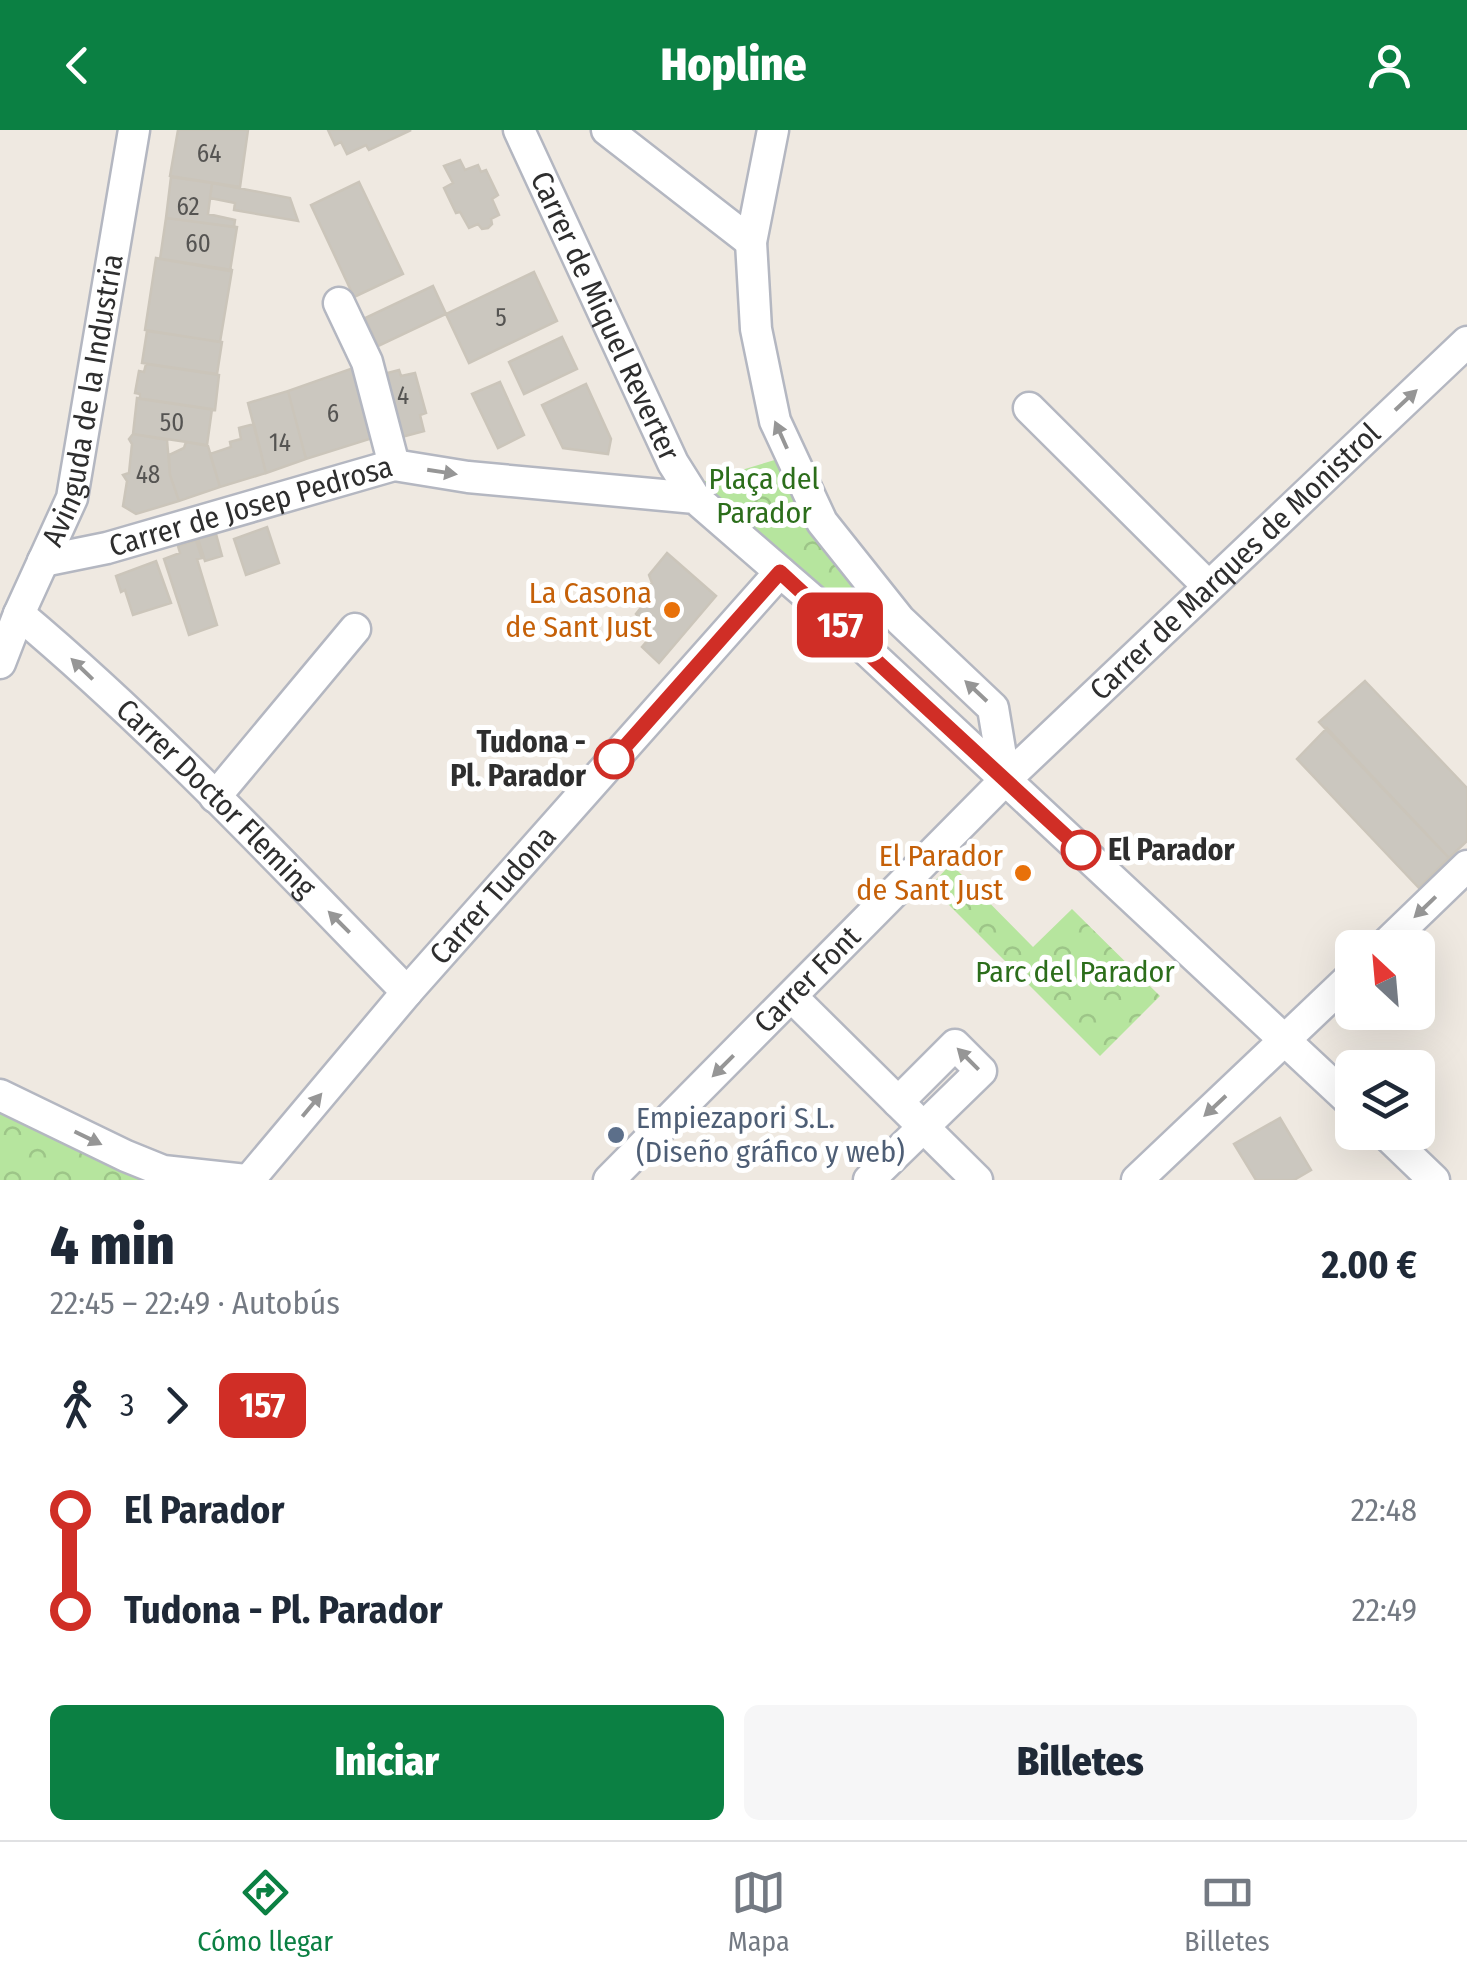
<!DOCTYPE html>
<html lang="es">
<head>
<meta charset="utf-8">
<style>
  body { margin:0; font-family:"Fira Sans Condensed",sans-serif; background:#f6f6f7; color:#1f2937; height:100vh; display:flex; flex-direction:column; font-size:38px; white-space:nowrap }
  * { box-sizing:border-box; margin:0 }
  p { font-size:32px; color:#747a83 }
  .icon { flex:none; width:55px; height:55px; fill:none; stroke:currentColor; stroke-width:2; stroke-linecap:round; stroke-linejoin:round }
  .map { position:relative; height:1050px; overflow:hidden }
  .details { display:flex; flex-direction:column; background:#fff; flex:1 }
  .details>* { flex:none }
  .badge { padding:0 20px; border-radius:15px; font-size:35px; line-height:65px }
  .needle { width:65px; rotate:334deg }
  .tools { position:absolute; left:1335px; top:800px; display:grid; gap:20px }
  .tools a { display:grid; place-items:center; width:100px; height:100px; border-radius:15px; background:#fff; box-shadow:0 10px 40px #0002; font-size:50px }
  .map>.badge { position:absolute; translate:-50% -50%; box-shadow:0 0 0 5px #fff }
  .legs { display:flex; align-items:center; gap:15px; height:110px; padding:0 50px; font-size:32px }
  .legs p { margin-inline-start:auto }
  .headline { display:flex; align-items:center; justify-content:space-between; height:170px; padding:0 50px }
  h1 { font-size:55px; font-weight:800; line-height:75px }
  .primary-button { display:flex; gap:20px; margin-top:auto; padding:20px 50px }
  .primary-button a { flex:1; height:115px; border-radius:15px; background:#0b8043; color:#fff; font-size:40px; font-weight:800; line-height:115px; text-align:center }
  .primary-button a+a { background:#f6f6f7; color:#1f2937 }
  ul { padding:0 50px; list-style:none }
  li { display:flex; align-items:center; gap:35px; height:100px; font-size:38px }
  li i { display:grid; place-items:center; width:15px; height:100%; margin:0 12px; background:currentColor }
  li i::after { content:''; width:25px; height:25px; margin:-12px; border:8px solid; border-radius:50%; background:#fff }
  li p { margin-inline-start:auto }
  li:first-child i { background:linear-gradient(#0000 50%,currentColor 0) }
  li:last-child i { background:linear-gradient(currentColor 50%,#0000 0) }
  header { display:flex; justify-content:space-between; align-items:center; height:130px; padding:0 50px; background:#0b8043; color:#fff; font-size:45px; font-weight:800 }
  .tabs { display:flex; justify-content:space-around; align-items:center; height:140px; border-top:2px solid #e0e1e3; background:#fff; font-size:28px; color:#747a83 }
  .tabs a { display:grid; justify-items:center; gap:5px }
  .tabs .active { color:#0b8043 }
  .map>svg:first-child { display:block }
</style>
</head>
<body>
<header><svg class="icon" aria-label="back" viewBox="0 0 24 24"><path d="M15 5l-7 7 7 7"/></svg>Hopline<svg class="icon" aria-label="person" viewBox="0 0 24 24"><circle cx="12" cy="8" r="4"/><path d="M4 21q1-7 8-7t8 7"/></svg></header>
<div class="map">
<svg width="1467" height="1050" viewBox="0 0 1467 1050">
  <defs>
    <pattern id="park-crowns" width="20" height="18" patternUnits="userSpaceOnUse" patternTransform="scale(2.5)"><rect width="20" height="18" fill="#b6e59e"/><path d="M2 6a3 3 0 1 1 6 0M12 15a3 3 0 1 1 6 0" fill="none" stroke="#9dc588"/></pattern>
  </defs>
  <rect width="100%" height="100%" fill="#efe9e1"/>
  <path fill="url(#park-crowns)" d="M778,329L824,417L858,464L885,492L870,510L702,352Z
    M951,734L1033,817L1072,779L1160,866L1100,926L930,756Z
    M0,983L146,1050H0Z"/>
  <path fill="#cbc7bf" stroke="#cbc5ba" stroke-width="2.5" d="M178,0H248L240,57L170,46Z
    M328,0H411L369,20L366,15L347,24L341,12L335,15Z
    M460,30L465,40L478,35L481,42L486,40L498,65L492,69L499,85L491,89L492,94L488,98L482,99L478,94L469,98L460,82L456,83L444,58L453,53L444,36Z
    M171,47L212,53L208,84L235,90L234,97L166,88Z
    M359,52L403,144L354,167L311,75Z
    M212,53L290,68L298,91L234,80L235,73L210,68Z
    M166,88L237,97L230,141L160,129Z
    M156,128L232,140L220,212L145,200Z
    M534,142L557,191L469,233L446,184Z
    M433,156L446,184L378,216L365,188Z
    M147,201L222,212L217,244L142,233Z
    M562,207L577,239L524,264L509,232Z
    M146,234L219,245L215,280L140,269V264L135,263L139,241L144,242Z
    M356,237L379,306L306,329L288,261Z
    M399,240L401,246L415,243L426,283L420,285L424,301L398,308L380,245Z
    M500,252L524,305L498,318L472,264Z
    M586,254L611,309L608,324L563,318L542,275Z
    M288,261L306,329L266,343L248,273Z
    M137,268L212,279L207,315L133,304Z
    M254,294L266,343L220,357L210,324L231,317L230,312L241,309L239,298Z
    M133,304L167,310L170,345L179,371L136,384L123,376L127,351L123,345L129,343L132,314L129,309Z
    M186,312L208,316L220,357L179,371L170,345L169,325L184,318Z
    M267,397L279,433L246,445L234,409Z
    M216,404L222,426L205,431L198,409Z
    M196,410L202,428L197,429L217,495L189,505L164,429L180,423L178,416Z
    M667,423L716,466L659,533L642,517L654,503L636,484L643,475L638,470L652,453L649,445Z
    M156,431L171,473L133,485L125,460L121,462L116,446Z
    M1365,551L1467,658V711L1449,728L1319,592Z
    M1327,598L1449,728L1419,758L1297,629Z
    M1280,988L1311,1040L1294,1050H1256L1234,1014Z"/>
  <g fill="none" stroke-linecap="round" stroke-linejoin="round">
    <g stroke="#b4b7c1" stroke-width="35">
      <g id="minor">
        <path id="s1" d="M519,0L673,333L695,368"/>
        <path d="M607,0L751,112"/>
        <path d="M773,0L751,112L756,199L775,291L822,392L900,490L993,578L1005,650"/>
        <path d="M339,173L367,232L394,335"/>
        <path d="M1029,278L1208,456"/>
        <path id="s2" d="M43,431L107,418L394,335L468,347L695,368L815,472L1352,973"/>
        <path id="s3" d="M19,484C157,600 281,733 407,862"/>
        <path id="s4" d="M0,533L19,484L72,368L134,0"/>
        <path d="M215,667L355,499"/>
        <path d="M1382,818L1467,736"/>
        <path d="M792,867L977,1050"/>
        <path d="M0,965L126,1026L163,1041L246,1050"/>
        <path d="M1384,1002L1434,1050"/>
        <path id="s5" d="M249,1050L407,862L780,442"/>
        <path id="s6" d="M609,1050L1005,650L1467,212"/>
        <path d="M869,1050L981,941L955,915L898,972"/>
        <path d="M1137,1050L1352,846"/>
      </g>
    </g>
    <use href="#minor" stroke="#fff" stroke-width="30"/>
  </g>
  <defs><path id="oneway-solid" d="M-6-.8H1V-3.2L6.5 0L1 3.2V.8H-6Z" transform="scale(2.5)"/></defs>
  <g fill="#969696">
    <use href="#oneway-solid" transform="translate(1406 270) rotate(-43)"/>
    <use href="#oneway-solid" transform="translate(781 305) rotate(-114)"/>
    <use href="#oneway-solid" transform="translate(442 342) rotate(9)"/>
    <use href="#oneway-solid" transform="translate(82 539) rotate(-136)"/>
    <use href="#oneway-solid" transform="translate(976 561) rotate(-137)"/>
    <use href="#oneway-solid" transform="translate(1425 777) rotate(136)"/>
    <use href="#oneway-solid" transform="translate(339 792) rotate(-135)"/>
    <use href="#oneway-solid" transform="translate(968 929) rotate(-135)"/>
    <use href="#oneway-solid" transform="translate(723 936) rotate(135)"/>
    <use href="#oneway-solid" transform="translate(312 975) rotate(-50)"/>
    <use href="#oneway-solid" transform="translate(1215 976) rotate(137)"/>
    <use href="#oneway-solid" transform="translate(88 1008) rotate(26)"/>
  </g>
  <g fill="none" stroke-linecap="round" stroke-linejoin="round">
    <g stroke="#fff" stroke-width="22">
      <path id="line-1" d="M614,629L780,442L1081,720"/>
    </g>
    <use href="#line-1" stroke="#d02e26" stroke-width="15"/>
  </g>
  <g fill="#e8710a" stroke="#fff" stroke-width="4">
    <circle cx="672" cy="480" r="10"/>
    <circle cx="1023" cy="743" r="10"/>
  </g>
  <g fill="#fff" stroke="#d02e26" stroke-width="5">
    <circle cx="614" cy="629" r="18"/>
    <circle cx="1081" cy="720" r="18"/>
  </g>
  <circle fill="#5c6f8a" stroke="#fff" stroke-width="4" cx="616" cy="1005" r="10"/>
  <g text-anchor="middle" stroke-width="10" stroke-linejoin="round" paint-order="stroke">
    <g font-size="25" fill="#555452">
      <text x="209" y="32">64</text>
      <text x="188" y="85">62</text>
      <text x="198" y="122">60</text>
      <text x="501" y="196">5</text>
      <text x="403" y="274">4</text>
      <text x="333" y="292">6</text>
      <text x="172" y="301">50</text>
      <text x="280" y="321">14</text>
      <text x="148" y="353">48</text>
    </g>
    <g font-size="30" fill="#2e2e2e" stroke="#fff">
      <text dy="10" stroke="none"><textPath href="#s1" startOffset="205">Carrer de Miquel Reverter</textPath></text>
      <text dy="10" stroke="none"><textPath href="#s4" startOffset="278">Avinguda de la Industria</textPath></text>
      <text dy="10" stroke="none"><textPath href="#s2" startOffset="215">Carrer de Josep Pedrosa</textPath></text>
      <text dy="10" stroke="none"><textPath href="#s6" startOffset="880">Carrer de Marques de Monistrol</textPath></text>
      <text dy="10" stroke="none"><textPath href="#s3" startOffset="270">Carrer Doctor Fleming</textPath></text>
      <text dy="10" stroke="none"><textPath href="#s5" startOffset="375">Carrer Tudona</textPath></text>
      <text dy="10" stroke="none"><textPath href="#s6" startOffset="282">Carrer Font</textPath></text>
    </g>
    <g font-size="30" fill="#2c6e1b" stroke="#fff">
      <text x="764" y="359">Plaça del<tspan x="764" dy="34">Parador</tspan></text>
      <text x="1075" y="852">Parc del Parador</text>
    </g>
    <g font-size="30" fill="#c56008" stroke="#fff" text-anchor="end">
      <text x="652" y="473">La Casona<tspan x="652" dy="34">de Sant Just</tspan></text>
      <text x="1003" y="736">El Parador<tspan x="1003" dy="34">de Sant Just</tspan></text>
    </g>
    <g font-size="30" font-weight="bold" fill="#2e2e2e" stroke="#fff" text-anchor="end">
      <text x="586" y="622">Tudona -<tspan x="586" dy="34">Pl. Parador</tspan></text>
      <text x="1108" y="730" text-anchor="start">El Parador</text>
    </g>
    <g font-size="30" fill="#4e5e75" stroke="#fff" text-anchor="start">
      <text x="636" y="998">Empiezapori S.L.<tspan x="636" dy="34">(Diseño gráfico y web)</tspan></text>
    </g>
  </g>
</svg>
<div class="tools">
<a><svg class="needle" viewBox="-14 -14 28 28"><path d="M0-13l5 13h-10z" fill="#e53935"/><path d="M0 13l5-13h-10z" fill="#747a83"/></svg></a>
<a><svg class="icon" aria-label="layers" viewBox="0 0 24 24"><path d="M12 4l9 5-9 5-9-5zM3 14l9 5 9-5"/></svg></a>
</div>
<b class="badge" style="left:840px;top:495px;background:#d02e26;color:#fff">157</b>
</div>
<section class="details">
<div class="headline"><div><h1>4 min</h1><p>22:45 – 22:49 · Autobús</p></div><b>2.00 €</b></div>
<div class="legs"><svg class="icon" aria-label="walk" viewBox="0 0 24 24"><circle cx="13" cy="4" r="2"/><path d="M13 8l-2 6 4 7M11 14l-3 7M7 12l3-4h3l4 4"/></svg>3<svg class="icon" aria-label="forward" viewBox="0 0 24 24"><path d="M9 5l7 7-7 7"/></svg><b class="badge" style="background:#d02e26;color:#fff">157</b></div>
<ul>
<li><i style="color:#d02e26"></i><b>El Parador</b><p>22:48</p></li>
<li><i style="color:#d02e26"></i><b>Tudona - Pl. Parador</b><p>22:49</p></li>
</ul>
<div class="primary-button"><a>Iniciar</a><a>Billetes</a></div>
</section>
<nav class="tabs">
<a class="active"><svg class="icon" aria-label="directions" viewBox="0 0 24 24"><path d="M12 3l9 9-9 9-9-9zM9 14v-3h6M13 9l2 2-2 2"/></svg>Cómo llegar</a>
<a><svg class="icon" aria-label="map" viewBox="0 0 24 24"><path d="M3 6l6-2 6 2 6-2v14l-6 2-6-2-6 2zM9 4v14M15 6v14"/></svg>Mapa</a>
<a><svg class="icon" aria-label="tickets" viewBox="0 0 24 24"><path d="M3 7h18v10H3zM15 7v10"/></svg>Billetes</a>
</nav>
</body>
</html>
